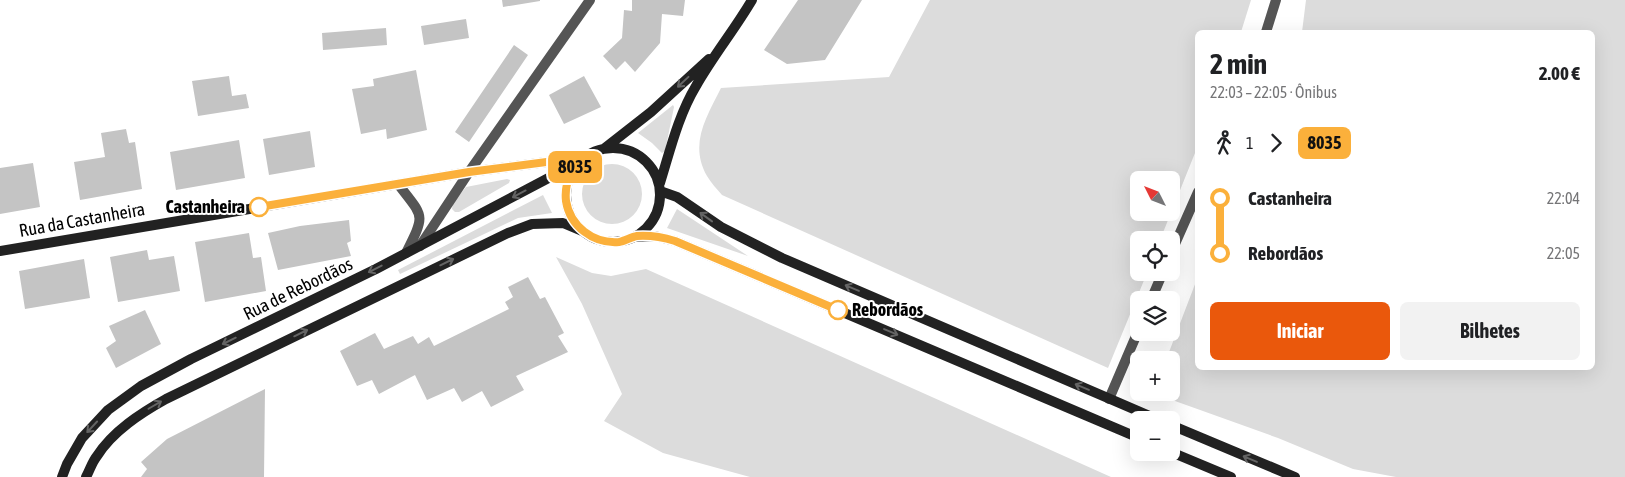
<!DOCTYPE html>
<html lang="pt">
<head>
<meta charset="utf-8">
<style>
  body { margin:0; font-family:"Asap Condensed",sans-serif; background:#f2f2f2; color:#202124; height:100vh; display:flex; flex-direction:column; font-size:19px; white-space:nowrap }
  * { box-sizing:border-box; margin:0 }
  p { font-size:16px; color:#757577 }
  .icon { flex:none; width:28px; height:28px; fill:none; stroke:currentColor; stroke-width:2; stroke-linecap:round; stroke-linejoin:round }
  .map { position:relative; flex:1; overflow:hidden }
  .drawer { position:absolute; left:1195px; top:30px; width:400px; height:340px; display:flex; flex-direction:column; background:#fff; border-radius:8px; box-shadow:0 5px 20px #0002 }
  .drawer>* { flex:none }
  .badge { padding:0 10px; border-radius:8px; font-size:18px; line-height:32px }
  .needle { width:32px; rotate:312deg }
  .fabs { position:absolute; left:1130px; top:171px; display:grid; gap:10px }
  .fabs a { display:grid; place-items:center; width:50px; height:50px; border-radius:8px; background:#fff; box-shadow:0 5px 20px #0002; font-size:25px }
  .map>.badge { position:absolute; translate:-50% -50%; box-shadow:0 0 0 2px #fff }
  .legs { display:flex; align-items:center; gap:8px; height:55px; padding:0 15px; font-size:16px }
  .legs p { margin-inline-start:auto }
  .head { display:flex; align-items:center; justify-content:space-between; height:85px; padding:0 15px }
  h1 { font-size:28px; font-weight:700; line-height:38px }
  .primary-button { display:flex; gap:10px; margin-top:auto; padding:10px 15px }
  .primary-button a { flex:1; height:58px; border-radius:8px; background:#ea580c; color:#fff; font-size:20px; font-weight:700; line-height:58px; text-align:center }
  .primary-button a+a { background:#f2f2f2; color:#202124 }
  ul { padding:0 15px; list-style:none }
  li { display:flex; align-items:center; gap:18px; height:55px; font-size:19px }
  li i { display:grid; place-items:center; width:8px; height:100%; margin:0 6px; background:currentColor }
  li i::after { content:''; width:12px; height:12px; margin:-6px; border:4px solid; border-radius:50%; background:#fff }
  li p { margin-inline-start:auto }
  li:first-child i { background:linear-gradient(#0000 50%,currentColor 0) }
  li:last-child i { background:linear-gradient(currentColor 50%,#0000 0) }
  .map>svg:first-child { display:block }
</style>
</head>
<body>
<div class="map">
<svg width="1625" height="477" viewBox="0 0 1625 477">
  <rect width="100%" height="100%" fill="#fff"/>
  <path fill="#dcdcdc" fill-rule="evenodd" d="M930,0H1251L1241,32H1198L1197,148L1160,240H1139V272L1147,273L1108,368L722,195C717,189 711,183 707,176C689,144 706,118 721,88L889,77ZM1139,180H1171V212H1139Z
    M1306,0H1625V477H1396L1353,469L1278,438L1175,401L1168,393L1171,392V360H1166L1197,279L1198,368H1592V32H1302Z
    M673,105L674,107L665,151L662,153L652,143L638,133Z
    M582 194a30 30 0 1 1 60 0a30 30 0 1 1-60 0Z
    M507,179L510,180L509,183L459,212H455L452,209L453,203L466,187Z
    M543,195L552,213L518,218L400,274L398,270Z
    M677,209L748,256L667,228Z
    M556,257L592,273L611,276L646,269L1111,477H750L663,453L604,421L622,394L582,304Z"/>
  <path fill="#c4c4c4" d="M502,0H540V1L503,7Z
    M632,0H685L683,16L662,14L660,43L635,72L625,61L616,70L603,56L622,38L624,10L632,11Z
    M798,0H862L825,60L787,64L764,50Z
    M466,19L469,38L424,45L421,26Z
    M386,28L387,45L323,50L322,33Z
    M514,45L528,55L469,142L455,132Z
    M416,70L427,130L387,139L386,129L361,134L352,89L374,86L373,79Z
    M229,76L232,96L246,94L249,108L198,116L192,81Z
    M584,76L601,107L564,124L549,95Z
    M126,129L129,143L135,142L142,189L80,200L74,162L105,157L101,133Z
    M310,131L315,167L269,175L263,139Z
    M239,140L245,178L176,190L170,152Z
    M33,163L40,207L0,214V168Z
    M349,220L351,241L347,243L351,256L278,270L268,233L300,226Z
    M249,233L253,258L261,257L266,291L205,302L195,242Z
    M147,250L149,260L174,256L180,291L118,302L110,257Z
    M84,259L90,298L25,309L19,271Z
    M528,277L540,299L545,297L564,333L558,336L568,352L516,376L524,390L491,407L482,391L462,402L454,388L427,400L415,375L379,394L372,380L357,386L340,351L375,333L384,349L413,336L418,344L429,337L434,346L509,309L505,302L513,297L508,287Z
    M145,310L161,344L116,368L106,348L116,341L109,326Z
    M265,389L264,477H141L147,469L141,462L167,439Z"/>
  <g fill="none" stroke-linecap="round" stroke-linejoin="round">
    <path stroke="#555" stroke-width="10" d="M1266,32L1276,0
      M398,184C424,218 426,213 406,253
      M420,246L469,172L590,0
      M1171,253L1198,192
      M1151,300L1163,272
      M1109,399L1139,329"/>
    <path stroke="#222" stroke-width="10" d="M566 195a47 47 0 1 1 94 0a47 47 0 1 1-94 0Z
      M605,148L651,112L709,59
      M660,183C670,151 678,116 696,86C713,56 735,29 752,0
      M660,191L677,197L721,227L782,258L1159,420
      M634,237L655,236L675,241L1139,438
      M0,251L469,172L585,157
      M1171,425L1295,477
      M1171,452L1231,477
      M62,477L67,464L82,438L108,410L141,386L191,359L376,269L577,163
      M86,477C90,470 92,462 97,456C113,431 141,413 166,399L508,233L532,224L563,223L582,231"/>
  </g>
  <defs><path id="oneway-shaft" d="M-6 0H5M1.5-3L5.5 0L1.5 3" fill="none" stroke-width="1.6" stroke-linecap="round" stroke-linejoin="round" transform="scale(1.25)"/></defs>
  <g stroke="#646464">
    <use href="#oneway-shaft" transform="translate(683 82) rotate(137)"/>
    <use href="#oneway-shaft" transform="translate(519 194) rotate(152)"/>
    <use href="#oneway-shaft" transform="translate(706 217) rotate(-144)"/>
    <use href="#oneway-shaft" transform="translate(447 262) rotate(-26)"/>
    <use href="#oneway-shaft" transform="translate(375 269) rotate(153)"/>
    <use href="#oneway-shaft" transform="translate(852 288) rotate(-157)"/>
    <use href="#oneway-shaft" transform="translate(891 332) rotate(23)"/>
    <use href="#oneway-shaft" transform="translate(301 333) rotate(-26)"/>
    <use href="#oneway-shaft" transform="translate(229 341) rotate(154)"/>
    <use href="#oneway-shaft" transform="translate(1082 387) rotate(-157)"/>
    <use href="#oneway-shaft" transform="translate(155 405) rotate(-30)"/>
    <use href="#oneway-shaft" transform="translate(92 427) rotate(133)"/>
    <use href="#oneway-shaft" transform="translate(1250 459) rotate(-157)"/>
  </g>
  <g fill="none" stroke-linecap="round" stroke-linejoin="round">
    <g stroke="#fff" stroke-width="11">
      <path id="line-1" d="M259,207L469,172L585,157C572,168 564,183 566,201C570,226 593,244 619,242C625,241 631,237 637,236C651,235 662,237 675,241L838,310"/>
    </g>
    <use href="#line-1" stroke="#fbb03b" stroke-width="8"/>
  </g>
  <g fill="#fff" stroke="#fbb03b" stroke-width="2.5">
    <circle cx="259" cy="207" r="9"/>
    <circle cx="838" cy="310" r="9"/>
  </g>
  <g text-anchor="middle" stroke-width="4" stroke-linejoin="round" paint-order="stroke">
    <g font-size="18" font-weight="bold" fill="#000" stroke="#fff" text-anchor="end">
      <text x="245" y="213">Castanheira</text>
      <text x="852" y="316" text-anchor="start">Rebordãos</text>
    </g>
    <g font-size="18" fill="#000" stroke="#fff">
      <text transform="translate(82 220) rotate(-10)" y="6">Rua da Castanheira</text>
      <text transform="translate(298 289) rotate(-26)" y="6">Rua de Rebordãos</text>
    </g>
  </g>
</svg>
<div class="fabs">
<a><svg class="needle" viewBox="-14 -14 28 28"><path d="M0-13l5 13h-10z" fill="#e53935"/><path d="M0 13l5-13h-10z" fill="#757577"/></svg></a>
<a><svg class="icon" aria-label="locate" viewBox="0 0 24 24"><circle cx="12" cy="12" r="6"/><path d="M12 2v4M12 18v4M2 12h4M18 12h4"/></svg></a>
<a><svg class="icon" aria-label="layers" viewBox="0 0 24 24"><path d="M12 4l9 5-9 5-9-5zM3 14l9 5 9-5"/></svg></a>
<a>+</a>
<a>−</a>
</div>
<b class="badge" style="left:575px;top:167px;background:#fbb03b;color:#111">8035</b>
<section class="drawer">
<div class="head"><div><h1>2 min</h1><p>22:03 – 22:05 · Ônibus</p></div><b>2.00 €</b></div>
<div class="legs"><svg class="icon" aria-label="walk" viewBox="0 0 24 24"><circle cx="13" cy="4" r="2"/><path d="M13 8l-2 6 4 7M11 14l-3 7M7 12l3-4h3l4 4"/></svg>1<svg class="icon" aria-label="forward" viewBox="0 0 24 24"><path d="M9 5l7 7-7 7"/></svg><b class="badge" style="background:#fbb03b;color:#111">8035</b></div>
<ul>
<li><i style="color:#fbb03b"></i><b>Castanheira</b><p>22:04</p></li>
<li><i style="color:#fbb03b"></i><b>Rebordãos</b><p>22:05</p></li>
</ul>
<div class="primary-button"><a>Iniciar</a><a>Bilhetes</a></div>
</section>
</div>
</body>
</html>
